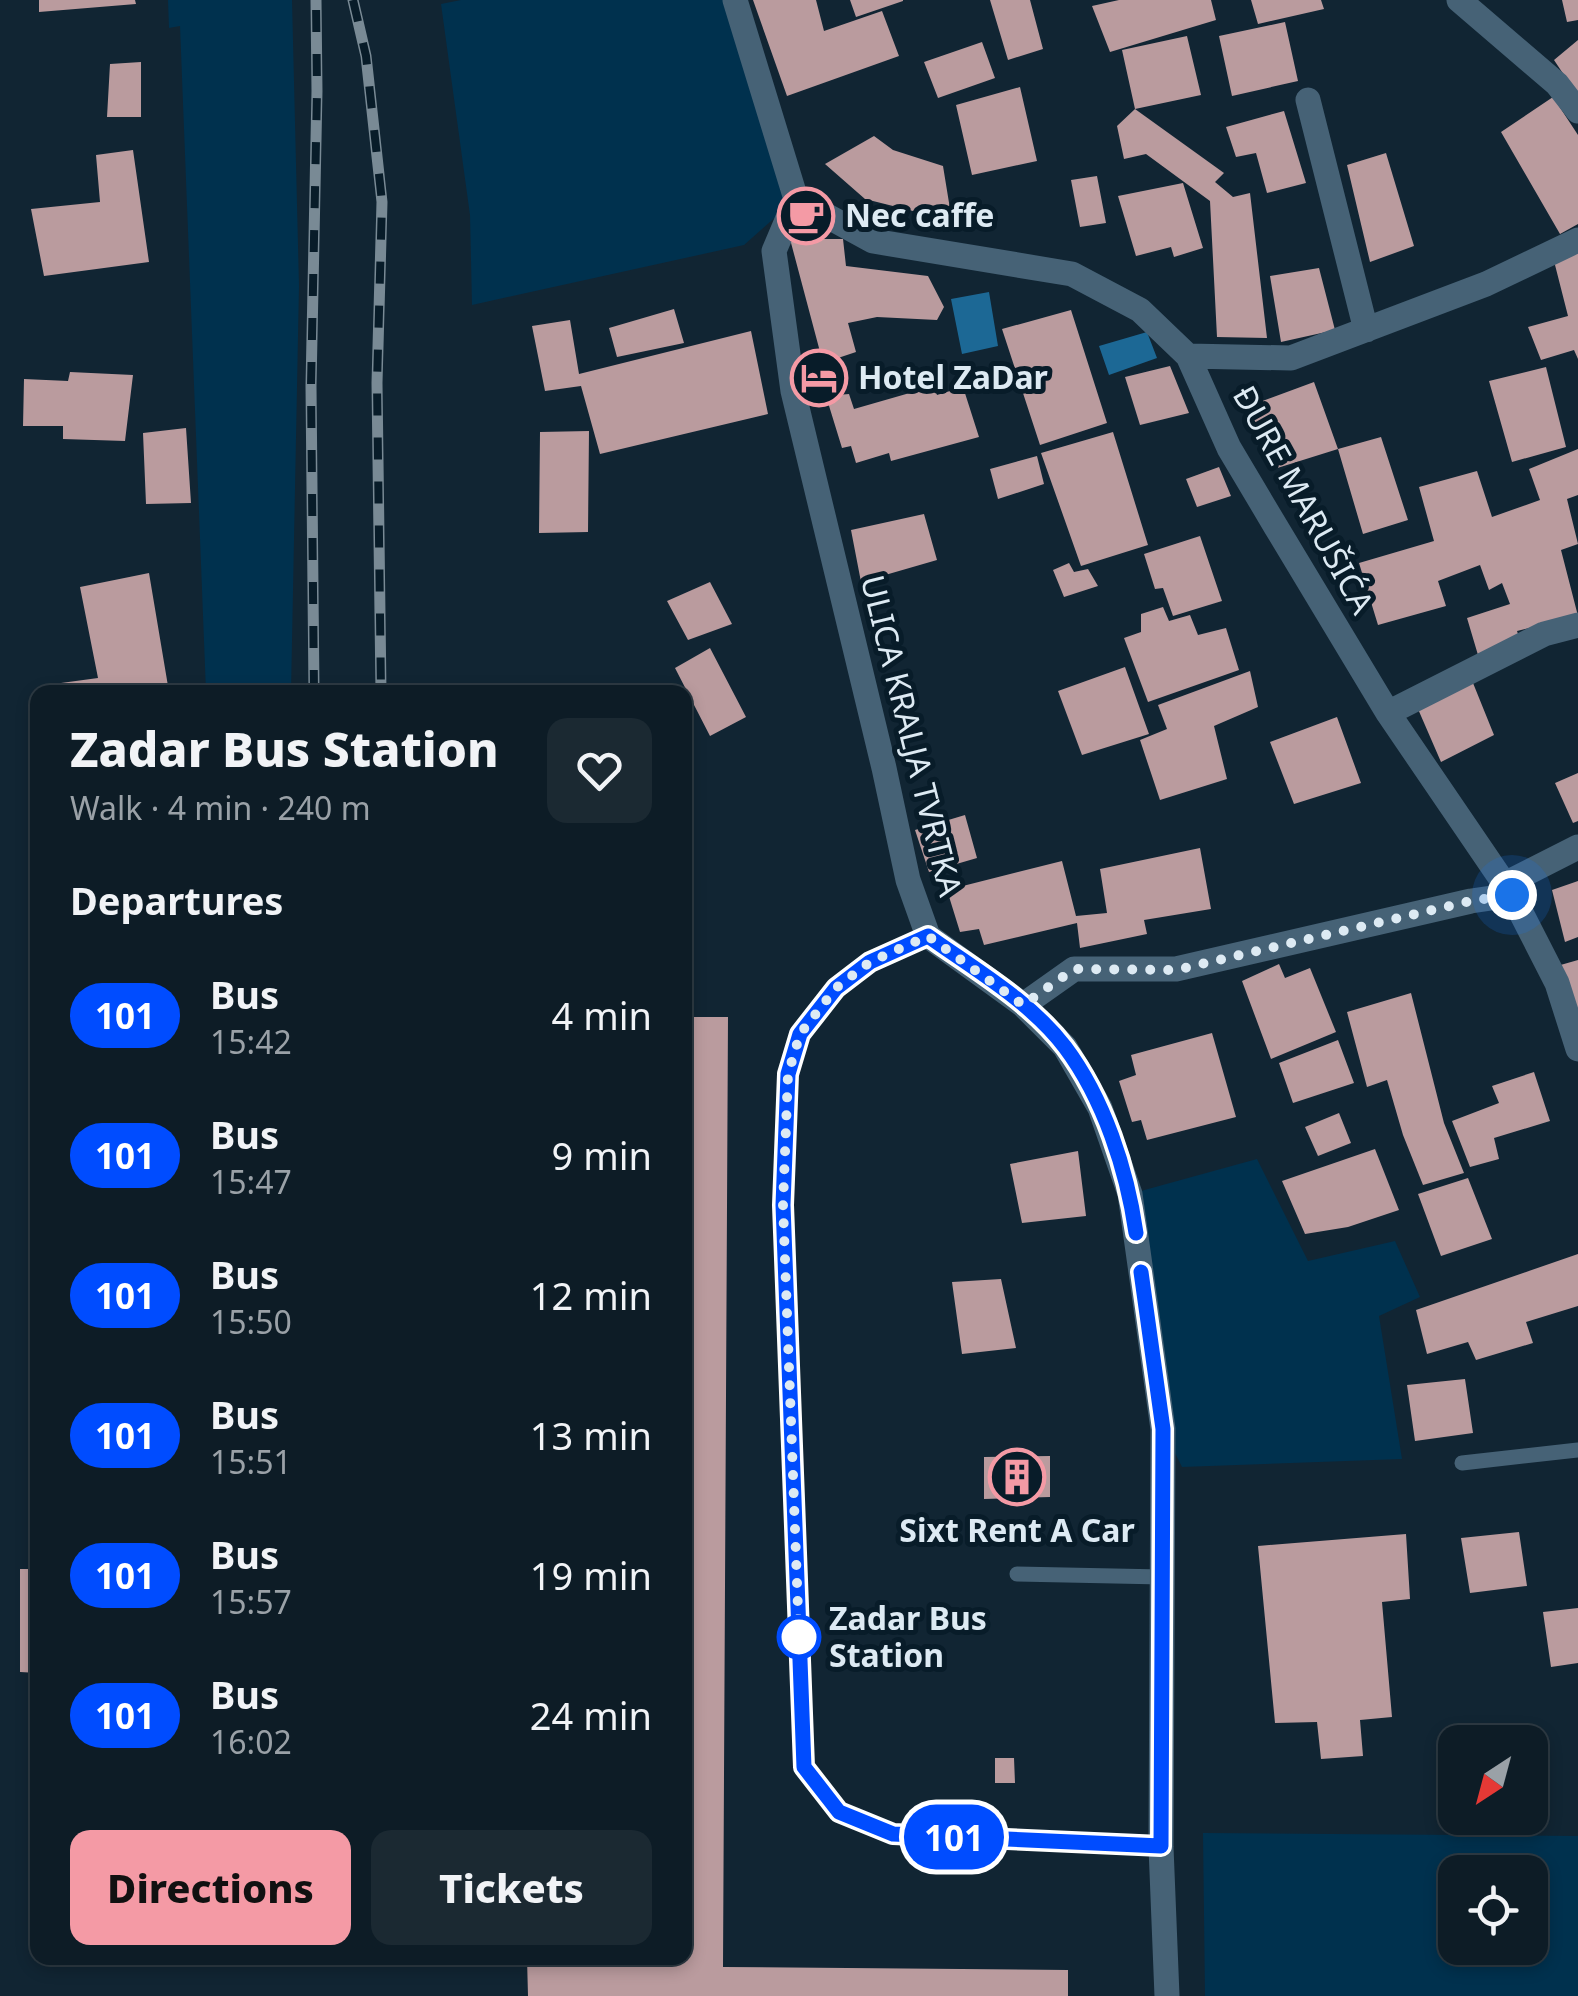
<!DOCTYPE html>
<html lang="en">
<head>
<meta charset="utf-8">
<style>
  body { margin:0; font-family:"Noto Sans",sans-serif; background:#1b2932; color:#f1f3f6; height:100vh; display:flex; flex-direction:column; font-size:38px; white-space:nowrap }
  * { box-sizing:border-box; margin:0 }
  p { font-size:32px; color:#9aa1a7 }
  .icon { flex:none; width:55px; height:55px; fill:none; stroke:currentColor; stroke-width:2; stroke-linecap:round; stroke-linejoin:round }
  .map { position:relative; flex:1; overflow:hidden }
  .side { position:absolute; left:30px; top:685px; width:662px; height:1280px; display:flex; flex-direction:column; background:#0d1c26; border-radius:20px; box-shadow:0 5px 15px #0003,0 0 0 2px #2d3a43 }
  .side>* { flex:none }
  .badge { padding:0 20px; border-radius:32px; font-size:35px; line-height:65px }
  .needle { width:65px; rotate:216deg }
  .fabs { position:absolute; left:1438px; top:1725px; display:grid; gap:20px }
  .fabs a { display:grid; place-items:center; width:110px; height:110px; border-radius:20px; background:#0d1c26; box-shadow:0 5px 15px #0003,0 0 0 2px #2d3a43; font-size:50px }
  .you { position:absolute; width:50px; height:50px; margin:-25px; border:8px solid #fff; border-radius:50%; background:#1a73e8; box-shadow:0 0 0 15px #1a73e833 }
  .map>.badge { position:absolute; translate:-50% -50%; box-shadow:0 0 0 5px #fff }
  h2 { padding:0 40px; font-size:38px; line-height:90px }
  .round { display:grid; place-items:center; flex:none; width:105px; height:105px; border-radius:20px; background:#1b2932 }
  .headline { display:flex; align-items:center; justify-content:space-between; height:170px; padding:0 40px }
  h1 { font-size:48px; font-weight:800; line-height:75px }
  .primary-button { display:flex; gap:20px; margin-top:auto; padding:20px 40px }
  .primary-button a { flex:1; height:115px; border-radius:20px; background:#f49aa5; color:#111; font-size:40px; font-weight:800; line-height:115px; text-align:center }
  .primary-button a+a { background:#1b2932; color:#f1f3f6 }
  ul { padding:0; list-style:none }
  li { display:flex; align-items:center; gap:30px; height:140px; padding:0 40px }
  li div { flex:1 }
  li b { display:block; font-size:38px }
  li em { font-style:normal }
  li .badge { min-width:110px; font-weight:700; text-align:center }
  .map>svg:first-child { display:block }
</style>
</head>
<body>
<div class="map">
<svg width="1578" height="1996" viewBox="0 0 1578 1996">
  <rect width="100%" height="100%" fill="#112533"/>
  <path fill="#00314e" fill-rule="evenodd" d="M168,0H292L299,286L291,692H206L180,26L169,28Z
    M461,0H735L796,199L744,245L472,305L470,215L441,4Z
    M1257,1159L1308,1261L1395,1241L1420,1297L1379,1316L1402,1459L1182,1467L1163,1429L1130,1194Z
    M1203,1833L1578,1836V1996H1205ZM1455,1872H1530V1948H1455Z"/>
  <path fill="#1c6895" d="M989,292L998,346L962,354L951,299Z
    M1147,332L1157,358L1109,375L1099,346Z"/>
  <path fill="#ba9b9e" d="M39,0H135L136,4L39,12Z
    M753,0H816L824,31L882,11L899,56L787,96Z
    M850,0H903V1L856,17Z
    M990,0H1030L1043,49L1008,60Z
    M1119,0H1211L1216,20L1110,52L1092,6Z
    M1251,0H1321L1324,9L1258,24Z
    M1562,0H1578V20L1567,22Z
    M1285,22L1298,81L1232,96L1219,36Z
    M1187,36L1201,95L1135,109L1122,50Z
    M1578,40V96L1554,60Z
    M982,42L995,78L938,98L924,62Z
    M141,62V117H107L110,64Z
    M1020,87L1037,161L972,175L956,105Z
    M1553,97L1578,135V224L1560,234L1501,132Z
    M1135,109L1224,173L1215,182L1233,197L1250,193L1267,338L1217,337L1210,201L1146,154L1124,159L1117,126Z
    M1284,111L1306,183L1267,193L1256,153L1236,157L1226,127Z
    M874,136L893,150L943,166L951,215L913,211L865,199L825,164Z
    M133,150L149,262L44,276L31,209L100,202L96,155Z
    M1386,153L1414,246L1370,262L1347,165Z
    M1097,176L1106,223L1080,227L1071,180Z
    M1183,183L1203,248L1174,257L1171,247L1136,256L1118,196Z
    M790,239H843L846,266L928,276L944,307L937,320L877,317L848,323L856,352L823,363Z
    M1578,250V359L1574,350L1541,360L1528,327L1568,316L1554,261Z
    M1319,268L1335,330L1281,342L1270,276Z
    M674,309L684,343L617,357L609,328Z
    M1071,310L1107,423L1040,445L1002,329Z
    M570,320L579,374L751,331L768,414L600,454L581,386L545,391L532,326Z
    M1170,366L1189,413L1140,425L1125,377Z
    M1546,367L1566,447L1512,462L1489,381Z
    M70,372L133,375L125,441L63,439V426H23L24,379L68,381Z
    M1314,382L1338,449L1381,437L1408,520L1363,534L1338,449L1271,470L1246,407Z
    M934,386L937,395L963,387L979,437L891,461L889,453L856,463L851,446L842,448L826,396L849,394L854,409Z
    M186,428L191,503L146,504L143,433Z
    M589,431L588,532L539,533L540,432Z
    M1113,432L1148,545L1081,566L1041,453Z
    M1578,449V495L1567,499L1578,544L1561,550L1578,616L1517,631L1520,640L1478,655L1467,618L1510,604L1502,583L1489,590L1480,565L1438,581L1446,606L1378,625L1359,563L1434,541L1419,487L1477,471L1492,517L1540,500L1529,469Z
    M1037,456L1044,484L998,499L990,469Z
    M1219,467L1231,496L1197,507L1186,479Z
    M924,514L937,560L861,582L851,530Z
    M1200,536L1222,601L1173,616L1163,588L1155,589L1144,554Z
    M1069,563L1074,572L1088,569L1098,586L1064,597L1053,570Z
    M149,573L169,692H64L61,683L98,678L80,587Z
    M710,582L732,624L688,640L667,601Z
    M1163,607L1169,621L1190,615L1198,635L1226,628L1239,670L1148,702L1124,638L1141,632V614Z
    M710,648L746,717L710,736L675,668Z
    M1125,667L1149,734L1082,755L1058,691Z
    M1250,671L1258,707L1214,726L1227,779L1160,800L1140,740L1167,729L1158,705Z
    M1473,683L1494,735L1441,762L1418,709Z
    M1337,717L1361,783L1294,804L1270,742Z
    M1578,773V821L1573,823L1555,783Z
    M965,815L977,858L929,872L915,830Z
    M1200,848L1211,909L1144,920L1147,934L1080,948L1077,923L984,945L979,929L960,932L947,890L1062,861L1076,916L1107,913L1100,869Z
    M1578,881V937L1565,942L1552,890Z
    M1578,960V1024L1557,966Z
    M1279,964L1285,978L1310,968L1336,1032L1271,1059L1242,981Z
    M1411,993L1444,1123L1464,1173L1423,1185L1403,1135L1387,1080L1367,1087L1347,1012Z
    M685,1017H728L723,1967L1068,1970V1996H528L527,1958H685Z
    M1212,1033L1236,1117L1147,1140L1141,1120L1132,1122L1119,1081L1136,1075L1131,1055Z
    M1338,1040L1354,1083L1293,1103L1279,1063Z
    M1534,1072L1550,1121L1494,1138L1499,1159L1470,1167L1452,1121L1499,1103L1492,1086Z
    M1339,1113L1351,1143L1318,1156L1305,1127Z
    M1375,1149L1399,1210L1348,1227L1305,1234L1282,1181Z
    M1078,1151L1086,1216L1022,1223L1010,1164Z
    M1468,1178L1492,1239L1441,1256L1418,1194Z
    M1578,1254V1306L1526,1322L1533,1343L1476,1360L1468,1342L1427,1354L1416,1310Z
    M1001,1279L1016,1348L962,1354L952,1282Z
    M1465,1379L1473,1433L1415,1441L1407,1385Z
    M33,1432H38V1543H31Z
    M1050,1456V1497L984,1499V1457Z
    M1519,1532L1527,1586L1470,1593L1461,1538Z
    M1406,1534L1410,1599L1382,1602L1392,1717L1360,1720L1363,1756L1321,1759L1317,1722L1275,1723L1258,1546Z
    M20,1569H38V1673L20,1672Z
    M1578,1608V1663L1551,1667L1543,1612Z
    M995,1758H1014L1015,1783H995Z"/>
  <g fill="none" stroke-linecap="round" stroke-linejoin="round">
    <path stroke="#466276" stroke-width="15" d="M928,936L870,961L836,988L800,1033L788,1074L783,1205L805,1767L839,1812L893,1834L1161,1847
      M1462,1463L1578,1450
      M1017,1574L1163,1577"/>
    <path stroke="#466276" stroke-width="25" d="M735,0L796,199
      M1459,0L1557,84L1578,111
      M1308,100L1366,330
      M796,199L774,251L793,391L884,768L908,880L928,936L1023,1005L1065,1047L1100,1108L1130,1194L1163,1429L1161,1847L1167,1996
      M796,199L873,241L1072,274L1140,310L1188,356L1229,448L1276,527L1388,713L1512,895L1557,983L1578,1049
      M1188,356L1291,358L1486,284L1578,240
      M1388,713L1544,634L1578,625
      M1505,884L1578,847
      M1023,1005L1074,969H1176L1471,901L1512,895"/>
    <g stroke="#798a95" stroke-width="11">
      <path id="rail" d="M353,0L366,56L382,202L377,383L381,692
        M314,692L311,386L317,91L316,0"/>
    </g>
    <use href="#rail" stroke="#081c29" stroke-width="8" stroke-dasharray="22" stroke-linecap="butt"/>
  </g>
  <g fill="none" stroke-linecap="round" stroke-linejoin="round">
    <g stroke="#fff" stroke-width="22">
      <path id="line" d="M1136,1233C1127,1170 1104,1099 1065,1047C1030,1001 974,969 928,936L870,962L836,988L800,1034L788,1074L783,1205L804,1767L839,1812L893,1834L1161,1846L1163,1429L1141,1272"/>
    </g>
    <use href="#line" stroke="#004cff" stroke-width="15"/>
    <path stroke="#ddeaf3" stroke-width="10" stroke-dasharray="0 18" d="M799,1637L783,1205L788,1074L800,1034L836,988L870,962L928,936L1023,1005L1074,969L1176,970L1471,901L1512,895"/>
  </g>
  <defs>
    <g id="cafe-ring" transform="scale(2.875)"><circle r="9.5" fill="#081c29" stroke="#f49aa5" stroke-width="1.5"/><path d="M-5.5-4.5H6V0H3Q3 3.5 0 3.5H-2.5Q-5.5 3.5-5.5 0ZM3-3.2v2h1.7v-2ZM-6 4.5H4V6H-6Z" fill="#f49aa5"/></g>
    <g id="hotel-ring" transform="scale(2.875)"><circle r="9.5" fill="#081c29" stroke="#f49aa5" stroke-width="1.5"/><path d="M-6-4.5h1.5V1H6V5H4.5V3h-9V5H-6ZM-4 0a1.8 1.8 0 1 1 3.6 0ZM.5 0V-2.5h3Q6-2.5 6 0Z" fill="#f49aa5"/></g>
    <g id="building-ring" transform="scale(2.875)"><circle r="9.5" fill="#081c29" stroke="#f49aa5" stroke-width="1.5"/><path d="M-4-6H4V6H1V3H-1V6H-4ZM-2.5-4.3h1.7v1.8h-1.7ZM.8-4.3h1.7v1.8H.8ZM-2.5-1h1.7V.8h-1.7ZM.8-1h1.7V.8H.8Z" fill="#f49aa5"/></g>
  </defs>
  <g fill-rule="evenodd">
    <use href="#cafe-ring" x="806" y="216"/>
    <use href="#hotel-ring" x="819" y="378"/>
    <use href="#building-ring" x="1017" y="1477"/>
  </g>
  <circle fill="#fff" stroke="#004cff" stroke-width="5" cx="799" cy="1637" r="20"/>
  <g text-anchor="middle" stroke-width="10" stroke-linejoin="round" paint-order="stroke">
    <g font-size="32" font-weight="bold" fill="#ddeaf3" stroke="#081c29" text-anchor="start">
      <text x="845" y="227">Nec caffe</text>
      <text x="858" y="389">Hotel ZaDar</text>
      <text x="1017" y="1542" text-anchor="middle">Sixt Rent A Car</text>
    </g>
    <g font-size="32" fill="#ddeaf3" stroke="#081c29">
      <text transform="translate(1303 500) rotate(61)" y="11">ĐURE MARUŠIĆA</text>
      <text transform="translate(911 736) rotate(76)" y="11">ULICA KRALJA TVRTKA</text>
    </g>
    <g font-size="32" font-weight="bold" fill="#ddeaf3" stroke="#081c29" text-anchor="start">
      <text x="829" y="1630">Zadar Bus<tspan x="829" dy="37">Station</tspan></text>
    </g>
  </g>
</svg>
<div class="fabs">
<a><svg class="needle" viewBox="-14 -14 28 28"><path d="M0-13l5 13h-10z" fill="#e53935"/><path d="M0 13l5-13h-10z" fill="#9aa1a7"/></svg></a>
<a><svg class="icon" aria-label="locate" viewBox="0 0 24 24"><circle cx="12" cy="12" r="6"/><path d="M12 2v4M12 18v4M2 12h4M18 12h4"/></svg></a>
</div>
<div class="you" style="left:1512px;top:895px"></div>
<b class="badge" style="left:954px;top:1837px;background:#004cff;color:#fff">101</b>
<section class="side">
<div class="headline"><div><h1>Zadar Bus Station</h1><p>Walk · 4 min · 240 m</p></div><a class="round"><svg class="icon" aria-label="heart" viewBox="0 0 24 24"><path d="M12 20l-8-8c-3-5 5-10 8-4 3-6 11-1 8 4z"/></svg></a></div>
<h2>Departures</h2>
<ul>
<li><span class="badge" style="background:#004cff;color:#fff">101</span><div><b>Bus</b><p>15:42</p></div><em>4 min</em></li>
<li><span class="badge" style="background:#004cff;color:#fff">101</span><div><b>Bus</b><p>15:47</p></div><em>9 min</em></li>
<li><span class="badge" style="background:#004cff;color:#fff">101</span><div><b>Bus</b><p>15:50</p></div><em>12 min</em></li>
<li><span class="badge" style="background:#004cff;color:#fff">101</span><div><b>Bus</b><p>15:51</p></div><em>13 min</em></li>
<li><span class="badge" style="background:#004cff;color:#fff">101</span><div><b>Bus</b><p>15:57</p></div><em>19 min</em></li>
<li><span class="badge" style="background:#004cff;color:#fff">101</span><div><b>Bus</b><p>16:02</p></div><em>24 min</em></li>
</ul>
<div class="primary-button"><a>Directions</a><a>Tickets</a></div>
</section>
</div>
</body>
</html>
